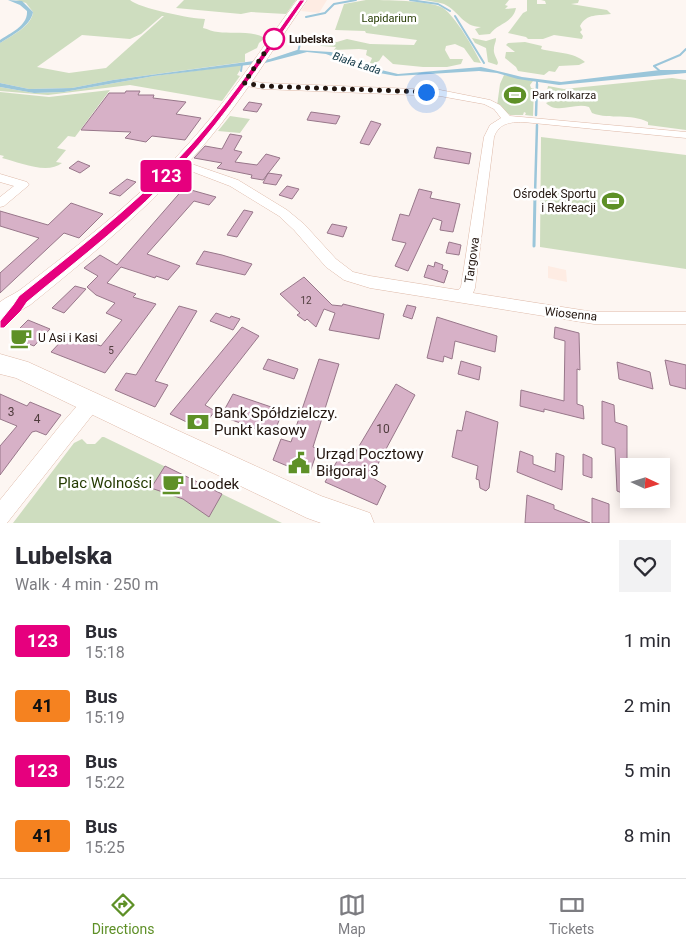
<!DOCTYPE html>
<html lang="en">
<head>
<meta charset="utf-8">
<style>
  body { margin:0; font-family:Roboto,sans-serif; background:#f2f2f3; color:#2b2b33; height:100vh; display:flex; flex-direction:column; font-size:19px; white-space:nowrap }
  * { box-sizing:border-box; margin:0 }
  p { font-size:16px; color:#7c7c81 }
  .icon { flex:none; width:28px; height:28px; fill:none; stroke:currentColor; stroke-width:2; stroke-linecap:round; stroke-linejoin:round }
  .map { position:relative; height:523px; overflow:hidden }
  .drawer { display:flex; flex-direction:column; background:#fff; flex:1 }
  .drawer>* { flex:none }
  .badge { padding:0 10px; border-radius:4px; font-size:18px; line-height:32px }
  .needle { width:32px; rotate:94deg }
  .tools { position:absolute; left:620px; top:458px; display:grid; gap:10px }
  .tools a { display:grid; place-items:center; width:50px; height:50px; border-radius:0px; background:#fff; box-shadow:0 2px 12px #0003; font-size:25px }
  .you { position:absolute; width:25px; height:25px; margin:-12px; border:4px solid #fff; border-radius:50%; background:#1a73e8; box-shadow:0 0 0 8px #1a73e833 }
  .map>.badge { position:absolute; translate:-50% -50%; box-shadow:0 0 0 2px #fff }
  .round { display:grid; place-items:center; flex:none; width:52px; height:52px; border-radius:0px; background:#f2f2f3 }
  .headline { display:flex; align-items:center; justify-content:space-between; height:85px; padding:0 15px }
  h1 { font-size:24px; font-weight:800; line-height:38px }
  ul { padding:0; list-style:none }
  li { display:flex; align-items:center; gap:15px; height:65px; padding:0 15px }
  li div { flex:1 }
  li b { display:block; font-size:19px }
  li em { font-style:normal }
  li .badge { min-width:55px; font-weight:700; text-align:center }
  .tabs { display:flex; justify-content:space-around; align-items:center; height:70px; border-top:1px solid #e1e1e2; background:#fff; font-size:14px; color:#7c7c81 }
  .tabs a { display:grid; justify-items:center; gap:2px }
  .tabs .active { color:#5e9027 }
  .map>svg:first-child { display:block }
</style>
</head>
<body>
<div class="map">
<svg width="686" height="523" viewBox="0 0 686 523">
  <rect width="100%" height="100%" fill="#fdf6f2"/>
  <path fill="#feece3" d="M308,0H327L319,13L301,11Z
    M548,266L566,270L567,282L548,278Z"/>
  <path fill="#ceddbf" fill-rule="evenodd" d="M16,0H130C138,8 192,19 205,19L203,28C208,29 213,32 218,32C234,34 251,30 265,38L259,43L257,48L245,54V62L113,80L72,88L29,89L0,83V43C11,36 32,26 33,12L26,3ZM162,16H164L106,68L69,73L37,67L82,35L130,39L141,34Z
    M184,0H296L286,14L251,12L241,14L176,8Z
    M366,0C385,0 428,0 443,8C456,17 474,49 481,63L474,62L464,48L455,44L446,46L445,50L450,59H463L461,64L447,67H423L393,64L383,55L379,61L372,64L370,63L372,58L366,55L367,50L359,49L334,50L336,47L322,46L311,40L319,39L337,42L347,39L370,44L414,45L417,40L366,33L365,31L335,30L344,4Z
    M423,0H509L505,5L508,6L505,9L516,8C513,23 498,23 490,34L479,35L475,29L481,27C463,27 459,11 444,4C438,2 430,1 423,0Z
    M527,0H537V4H546L545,1L541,0H579L578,3L571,4L607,10L611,14C598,16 587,13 580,26L582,30L580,32L583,36L582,39L554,35L543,39H528L526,37L508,33L523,13L527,11Z
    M472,38L486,41L496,38C496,43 494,44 494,49C493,54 497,58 498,63L497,65L488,62L486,48L475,43Z
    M525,42L542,46L541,49C555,53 574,52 585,62L579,65L559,66L555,72L549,71L544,75L518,71L516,67L505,58L506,52H515L506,45L508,43Z
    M241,65L240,70L237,75L240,76L222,101L130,85L48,95L0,91V87L34,93L64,92L154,76Z
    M504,75L533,81L530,85L531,88H534L533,116L525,115L526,113L524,112L523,115H510L497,106L500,84Z
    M672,78L686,80V130L648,125V122C630,113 611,120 592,113L589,107C574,102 558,115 546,103L559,97L558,93L547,91L548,86L564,89Z
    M110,90L75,137L68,136L57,148L66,150L56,162L62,163C47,175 19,162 2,158L4,156L0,155V92L49,97Z
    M230,116L250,119L240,133L218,131Z
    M541,137L686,155V269L540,247Z
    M102,437H104L282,523H13L74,443L82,439L87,444H95Z"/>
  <path fill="#9bc6da" d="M8,0L22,1L33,12C31,26 11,36 0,43V40C10,33 28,26 27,11L20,5Z
    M297,50L331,52L377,69L398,74L481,67L522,77L561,82L660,70H686V73L559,85L518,79L497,73L479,71L396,76L374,72L326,54L307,52L265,63L154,76L64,92L34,93L0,87V83L29,89L72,88L113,80L270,59Z"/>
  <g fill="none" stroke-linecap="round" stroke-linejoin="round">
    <path stroke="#9bc6da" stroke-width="2" d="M410,0L438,4L450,11
      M455,16L484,63
      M306,17L325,13L334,4L356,0
      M298,52L300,44
      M241,71L242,64
      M661,72L654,66L680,55L686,49
      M537,85V80"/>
    <path stroke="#9bc6da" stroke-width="2.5" d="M536,115L537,84
      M535,195L537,125"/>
    <path stroke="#9bc6da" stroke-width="3" d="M534,246L535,194"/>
  </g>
  <path fill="#d7b1c7" stroke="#98778a" d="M126,91H140L138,95H154L153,98L186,102L176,114L201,118L185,140L152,136L146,142L125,138L131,132L81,130L109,93H125Z
    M249,102L262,104L257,112L243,110Z
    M311,112L340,116L336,124L307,120Z
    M371,121L381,124L369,145L360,143Z
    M230,134L242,136L234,150L242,152L235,162L257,165L266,154L280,158L263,180L251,178L252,175L217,168L222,163L194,158L205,146L222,149Z
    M437,147L471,153L469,164L434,158Z
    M78,161L90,166L80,173L69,168Z
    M268,173L282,175L276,185L263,183Z
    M127,179L136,182L120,196L109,193Z
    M287,186L299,189L292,199L279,195Z
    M184,188L216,197L209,205L194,201L147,254L180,266L168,280L156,276L155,278L121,267L107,283L136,294L133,297L156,304L105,373L51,352L68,334L101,346L122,320L106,313L115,303L96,295L87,287L98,276L84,268L100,255L117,265Z
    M419,189L432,192L430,198L460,204L453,232L440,230L442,221L433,218L408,271L395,266L406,243L392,240L400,214L409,216Z
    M71,203L103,214L79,238L64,233L0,293V273L39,238L0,226V211L48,225Z
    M244,210L253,212L237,237L227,235Z
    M332,224L347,227L343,237L327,233Z
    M449,242L461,245L459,255L446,253Z
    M204,251L222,255L252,264L245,275L196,264Z
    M435,262L443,265L442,269L448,271L444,283L424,277L428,265L434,267Z
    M304,277L332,305L342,306L343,304L384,314L379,339L329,330L335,313L324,309L316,327L307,319L305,321L297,315L300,313L280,294Z
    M75,286L86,289L64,313L52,308Z
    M407,305L416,307L412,319L403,316Z
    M179,306L197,311L155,381L168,385L155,407L115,390L126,373L136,375Z
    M216,313L230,318L231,316L240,319L233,330L210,321Z
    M437,317L497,336L495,352L455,341L452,359L444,356L443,362L427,358Z
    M28,320L50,329L34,346L11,337Z
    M242,327L259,336L205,405L215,411L201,429L170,414Z
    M555,327L579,333L580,370L577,369V404L583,406L584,419L544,409V412L520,406L521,390L564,401L565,341L554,338Z
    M268,359L298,369L294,379L263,369Z
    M319,359L339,364L313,447L318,449L309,475L273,460L281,439L291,442Z
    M665,360L686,365V389L670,385Z
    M461,361L481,367L479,380L458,374Z
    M617,362L650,372L653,389L619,379Z
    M396,384L415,395L371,477L386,486L377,505L325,482L340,456L349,463Z
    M0,394L27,406L30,402L61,415L46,435L36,431L32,432L0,475V446L17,426L0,419Z
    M233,394L283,411L273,435L221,416Z
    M602,401L614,405L615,422L627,426V495L617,491L615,448L602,444Z
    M466,411L498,422L489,488L486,491L480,488L479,480L476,479L478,466L452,457L457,430L462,431Z
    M520,451L533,456V464L555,472L556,453L564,456L562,490L517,472Z
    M583,454L592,458V478L583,475Z
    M165,466L222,494L209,517L183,499L151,488Z
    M527,495L554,505V509L590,523H525Z
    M592,498L609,504V523H592Z"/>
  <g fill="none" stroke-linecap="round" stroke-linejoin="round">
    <g stroke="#deb9a8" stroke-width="1">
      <path id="street" d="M244,80L263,83L440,90L490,100L500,105L510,116L686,132V138L523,122C510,122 499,123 494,137L475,288L473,293L594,312H686V324H594L370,288L344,280L326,267L294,230L279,216L230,186L175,165L173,163L175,161H183L238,180L287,210L304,224L336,259L353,272L370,276L458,290L461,287L484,137L490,125L501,118L494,109L484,104L440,96L263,89L241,85L239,83Z
        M0,174L27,182L29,185L4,206L0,207V197L14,186L0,182Z
        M91,395L97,397L100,403L97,409L7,523H0V500L63,422L85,397Z"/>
    </g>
    <g stroke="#deb9a8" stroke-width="1">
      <path id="secondary" d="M297,0H307C274,47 245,96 208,140C156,202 93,254 30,305C20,310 11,319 0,323V302C6,297 13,295 20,290C75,248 131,205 179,154C224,107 259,52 297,0Z
        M0,354L28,362L321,496L370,513L374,523H321L307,518L16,378L0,374Z"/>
    </g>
    <use href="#street" fill="#fff" fill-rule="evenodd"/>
    <use href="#secondary" fill="#fff" fill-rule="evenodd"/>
  </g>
  <path fill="#e6007e" stroke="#fff" d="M300,0H305C266,56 228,113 182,164C136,216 80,258 27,302L21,311L4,328H0V321L13,305L19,296C73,253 127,211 175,162C223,113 261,54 300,0Z"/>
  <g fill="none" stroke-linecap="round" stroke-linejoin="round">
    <path stroke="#22150f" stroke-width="5" stroke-dasharray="0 9" d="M274,39L244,83L263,86L426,92"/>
  </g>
  <defs>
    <g id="stadium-bare" transform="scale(1.725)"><path d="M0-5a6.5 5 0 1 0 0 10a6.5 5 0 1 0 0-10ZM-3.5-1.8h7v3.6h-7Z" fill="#5e9027" stroke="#fff" stroke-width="2.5" paint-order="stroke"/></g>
    <g id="cafe-bare" transform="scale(1.725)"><path d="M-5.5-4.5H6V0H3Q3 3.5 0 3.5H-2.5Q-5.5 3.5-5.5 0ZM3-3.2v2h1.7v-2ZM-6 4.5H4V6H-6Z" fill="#5e9027" stroke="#fff" stroke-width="2.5" paint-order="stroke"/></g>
    <g id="bank-bare" transform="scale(1.725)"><path d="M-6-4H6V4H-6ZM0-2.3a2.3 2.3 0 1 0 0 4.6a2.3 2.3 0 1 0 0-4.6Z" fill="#5e9027" stroke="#fff" stroke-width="2.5" paint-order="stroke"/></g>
    <g id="civic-bare" transform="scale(1.725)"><path d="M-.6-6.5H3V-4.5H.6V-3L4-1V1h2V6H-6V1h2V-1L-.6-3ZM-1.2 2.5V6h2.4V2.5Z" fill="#5e9027" stroke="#fff" stroke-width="2.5" paint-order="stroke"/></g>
  </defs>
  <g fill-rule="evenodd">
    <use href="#stadium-bare" x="515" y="95"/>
    <use href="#stadium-bare" x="613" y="201"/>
    <use href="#cafe-bare" x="21" y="338"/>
    <use href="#bank-bare" x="198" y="422"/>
    <use href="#civic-bare" x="299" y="463"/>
    <use href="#cafe-bare" x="173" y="484"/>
  </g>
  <circle fill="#fff" stroke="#e6007e" stroke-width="2.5" cx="274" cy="39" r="10"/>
  <g text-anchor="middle" stroke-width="5" stroke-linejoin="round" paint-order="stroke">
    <g font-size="10" fill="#4f3c3d">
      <text x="306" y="304">12</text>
      <text x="111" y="354">5</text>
    </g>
    <g font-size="11" fill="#253b02" stroke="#fff">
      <text x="389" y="22">Lapidarium</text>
    </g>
    <g font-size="11" font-weight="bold" fill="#22150f" stroke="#fff" text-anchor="start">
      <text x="289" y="43">Lubelska</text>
    </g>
    <g font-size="11" font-style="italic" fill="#0d3443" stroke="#fff">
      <text transform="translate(357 63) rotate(18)" y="4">Biała Łada</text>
    </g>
    <g font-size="11" fill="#22150f" stroke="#fff" text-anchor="start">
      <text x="532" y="99">Park rolkarza</text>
    </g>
    <g font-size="12" fill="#22150f" stroke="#fff" text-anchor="end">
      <text x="596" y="198">Ośrodek Sportu<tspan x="596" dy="14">i Rekreacji</tspan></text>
      <text x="38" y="342" text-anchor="start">U Asi i Kasi</text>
    </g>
    <g font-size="12" fill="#22150f" stroke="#fff">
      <text transform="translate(472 260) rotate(-82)" y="4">Targowa</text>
      <text transform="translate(571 314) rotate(6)" y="4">Wiosenna</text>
    </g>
    <g font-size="12" fill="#4f3c3d">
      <text x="11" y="416">3</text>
      <text x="37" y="423">4</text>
      <text x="383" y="433">10</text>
    </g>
    <g font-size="15" fill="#22150f" stroke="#fff" text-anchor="start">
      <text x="214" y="418">Bank Spółdzielczy.<tspan x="214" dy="17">Punkt kasowy</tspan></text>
      <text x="316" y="459">Urząd Pocztowy<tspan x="316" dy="17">Biłgoraj 3</tspan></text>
      <text x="190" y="489">Loodek</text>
    </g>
    <g font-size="15" fill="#253b02" stroke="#fff">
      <text x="105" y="488">Plac Wolności</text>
    </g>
  </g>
</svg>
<div class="tools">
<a><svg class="needle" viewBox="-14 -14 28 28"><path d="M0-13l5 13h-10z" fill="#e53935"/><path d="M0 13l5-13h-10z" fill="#7c7c81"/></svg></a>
</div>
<div class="you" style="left:426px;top:92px"></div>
<b class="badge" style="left:166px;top:176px;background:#e6007e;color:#fff">123</b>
</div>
<section class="drawer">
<div class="headline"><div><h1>Lubelska</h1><p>Walk · 4 min · 250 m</p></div><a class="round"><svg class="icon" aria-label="heart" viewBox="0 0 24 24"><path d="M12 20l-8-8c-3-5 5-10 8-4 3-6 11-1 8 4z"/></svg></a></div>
<ul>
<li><span class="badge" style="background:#e6007e;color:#fff">123</span><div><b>Bus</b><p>15:18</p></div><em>1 min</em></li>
<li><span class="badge" style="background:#f58220;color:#111">41</span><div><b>Bus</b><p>15:19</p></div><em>2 min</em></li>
<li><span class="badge" style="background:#e6007e;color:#fff">123</span><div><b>Bus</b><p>15:22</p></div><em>5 min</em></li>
<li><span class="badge" style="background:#f58220;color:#111">41</span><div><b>Bus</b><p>15:25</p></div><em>8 min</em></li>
</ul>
</section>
<nav class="tabs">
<a class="active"><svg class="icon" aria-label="directions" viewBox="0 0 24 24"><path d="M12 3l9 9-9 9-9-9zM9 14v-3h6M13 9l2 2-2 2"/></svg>Directions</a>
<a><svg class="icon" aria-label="map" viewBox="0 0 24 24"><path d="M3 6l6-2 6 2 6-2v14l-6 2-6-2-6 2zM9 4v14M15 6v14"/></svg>Map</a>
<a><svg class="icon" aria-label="tickets" viewBox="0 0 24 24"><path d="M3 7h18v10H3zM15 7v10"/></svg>Tickets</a>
</nav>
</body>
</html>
